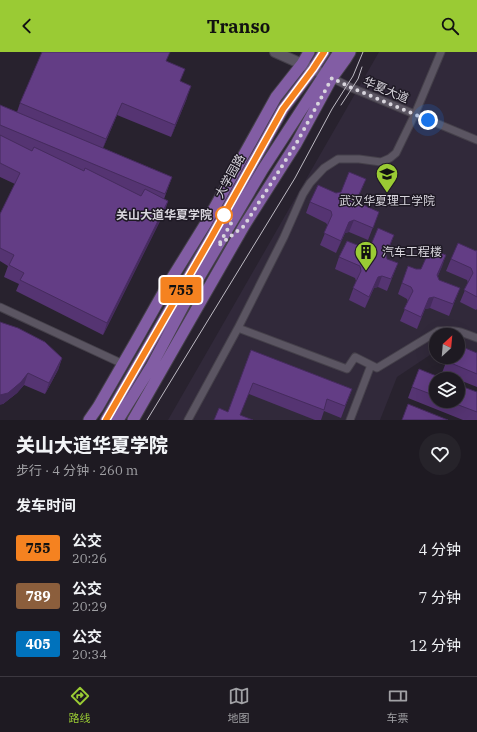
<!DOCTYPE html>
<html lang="zh">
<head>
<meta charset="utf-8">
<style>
  body { margin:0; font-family:"IBM Plex Serif","Noto Sans SC",serif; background:#26232a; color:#f1f3f6; height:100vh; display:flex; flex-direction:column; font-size:15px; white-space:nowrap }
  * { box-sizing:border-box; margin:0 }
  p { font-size:13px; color:#a1a1a5 }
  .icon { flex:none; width:22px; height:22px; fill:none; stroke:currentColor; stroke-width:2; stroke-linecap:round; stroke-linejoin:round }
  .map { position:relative; height:368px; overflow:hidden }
  .drawer { display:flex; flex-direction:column; background:#1e1a22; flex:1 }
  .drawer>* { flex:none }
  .badge { padding:0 8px; border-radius:3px; font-size:14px; line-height:26px }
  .needle { width:26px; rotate:26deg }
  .buttons { position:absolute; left:429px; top:276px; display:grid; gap:8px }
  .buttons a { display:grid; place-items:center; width:36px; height:36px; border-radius:50%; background:#1e1a22; box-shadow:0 4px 16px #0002,0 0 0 1px #3c3840; font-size:20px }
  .you { position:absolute; width:20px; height:20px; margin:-10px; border:3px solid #fff; border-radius:50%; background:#1a73e8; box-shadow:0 0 0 6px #1a73e833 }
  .map>.badge { position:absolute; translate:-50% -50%; box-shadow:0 0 0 2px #fff }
  h2 { padding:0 16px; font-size:15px; line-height:36px }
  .round { display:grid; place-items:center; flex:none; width:42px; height:42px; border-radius:21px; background:#26232a }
  .summary { display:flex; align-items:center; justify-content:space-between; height:68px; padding:0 16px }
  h1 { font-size:19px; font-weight:800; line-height:30px }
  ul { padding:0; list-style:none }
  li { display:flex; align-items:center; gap:12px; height:48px; padding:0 16px }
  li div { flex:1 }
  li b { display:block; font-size:15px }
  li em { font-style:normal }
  li .badge { min-width:44px; font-weight:700; text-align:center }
  header { display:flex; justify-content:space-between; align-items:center; height:52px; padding:0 16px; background:#9acb34; color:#111; font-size:18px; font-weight:800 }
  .tabs { display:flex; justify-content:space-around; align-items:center; height:56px; border-top:1px solid #3c3840; background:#1e1a22; font-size:11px; color:#a1a1a5 }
  .tabs a { display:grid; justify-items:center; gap:2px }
  .tabs .active { color:#9acb34 }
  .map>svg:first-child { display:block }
</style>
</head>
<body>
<header><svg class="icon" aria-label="back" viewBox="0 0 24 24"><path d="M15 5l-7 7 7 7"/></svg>Transo<svg class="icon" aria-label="search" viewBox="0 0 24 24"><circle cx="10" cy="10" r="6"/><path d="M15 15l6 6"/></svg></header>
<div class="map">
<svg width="477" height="368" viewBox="0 0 477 368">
  <rect width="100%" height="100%" fill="#28222e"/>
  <path fill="#31293a" d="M379,0H477V303L458,296V283H436V299L397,325L380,368H168Z"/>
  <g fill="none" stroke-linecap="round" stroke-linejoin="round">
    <g stroke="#45404a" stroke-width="9">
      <path id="street" d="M441,0L415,62L396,101L390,106L381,110L359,107H338L324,116L310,131L303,142L284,185L238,276L347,317L355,305L377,316L438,279C454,277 462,280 477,286
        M332,26L352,36L477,88
        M0,255L123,312
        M188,368L238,276
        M350,368L371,313"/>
    </g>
    <g stroke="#45404a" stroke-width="12">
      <path id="secondary" d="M275,0L313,17L332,26"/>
    </g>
    <g stroke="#45404a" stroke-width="13">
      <path id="primary" d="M89,368L98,355L136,289L167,234L206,171L276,45L302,12L309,0
        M106,368L211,186L283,57L313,17L324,0
        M118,368L151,315L194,234L263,117L339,0
        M133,368L244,174L296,92L332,26L345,8L350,0"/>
    </g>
    <use href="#street" stroke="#5b5562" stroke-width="7"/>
    <use href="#secondary" stroke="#5b5562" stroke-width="10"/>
    <use href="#primary" stroke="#825da4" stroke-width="11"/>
    <path stroke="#bdbac3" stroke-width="1" d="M341,53L358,27L362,15
      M147,368L295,126L332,57L353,24L363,0"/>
  </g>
  <path fill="#553472" d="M167,9L180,29L187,46L171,85L117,63L103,96L172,125L164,147L168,149L164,161L103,283L16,239L19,232L4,225L8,214L0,209V162L15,132L0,125V53L17,60L20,51Z
    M366,127L357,148L359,151L379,160L368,188L349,180L345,181L336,201L320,193L328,174L326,171L306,161L310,150L341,140Z
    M394,183L386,203L387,207L398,211L387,239L378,235L374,236L365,256L349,248L356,229L355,226L335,217L339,205L370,195Z
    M477,198V257L476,258L460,250L468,231L467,228L446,219L451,207Z
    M446,203L438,224L439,228L460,236L449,264L430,256L425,257L417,277L400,269L408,250L407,247L398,242L408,214L416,217H421Z
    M0,270L62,306L58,318L45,342L24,333L17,341L3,352Z
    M251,298L352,337L341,366L324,359L321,368H315L249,342L228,360Z
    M477,301V335L442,321L448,305Z
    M436,327V349H458L477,340V368H463L408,346L412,335Z"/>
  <path fill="#452b5d" d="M191,34L187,46L171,85L175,73Z
    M122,51L102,99L106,87Z
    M366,127L361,139L353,158L357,147Z
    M168,149L164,161L103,283L107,271Z
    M354,168L349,180L345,181L336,201L349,170Z
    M394,183L390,194L382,213L386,202Z
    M446,203L442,215L433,234L437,223Z
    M382,224L378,235L374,236L365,256L378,225Z
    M434,245L430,256L425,257L417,277L429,246Z
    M62,306L58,318L45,342L49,331Z
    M28,321L24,333L17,341L3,352L0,353V343Z"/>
  <path fill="#633d85" stroke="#452b5d" d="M42,0H170L166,9L185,17L180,29L191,34L175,73L122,51L106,87L20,51Z
    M0,53L172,125L165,142L0,73Z
    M0,83L32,99L34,95L84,119L85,116L141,144L145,137L168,149L107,271L20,228L24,221L9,213L14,203L0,196V162L20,121L0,111Z
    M349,120L366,127L357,147L359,151L379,160L373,176L354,168L349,170L341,189L324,181L332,163L331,159L310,150L318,133L336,141L341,140Z
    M378,176L394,183L386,202L387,207L398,211L391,227L382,224L378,225L369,245L353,236L361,219L360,214L339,205L347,189L365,196L370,195Z
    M458,191L476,199L477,198V245L464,238L473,221L471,216L451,207Z
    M430,197L446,203L437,223L439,228L460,236L453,252L434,245L429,246L421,265L404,257L413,239L411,235L402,231L408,214L416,217H421Z
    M0,270L18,276L45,290L62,306L49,331L28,321L21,330L8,341L0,343Z
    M458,293L477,301V322L446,309L448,305H458Z
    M251,298L352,337L345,354L327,347L324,358L253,331L240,363L253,368H214L219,356L228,360Z
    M419,317L444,327H436V344L412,335Z
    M458,333L477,340V360L448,349H458Z
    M408,352L448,368H402Z"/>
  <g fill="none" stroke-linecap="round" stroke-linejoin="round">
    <g stroke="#fff" stroke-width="9">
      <path id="line" d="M106,368L211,186L283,57L313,17L324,0"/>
    </g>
    <use href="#line" stroke="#f58220" stroke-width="6"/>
    <path stroke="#d8d5dd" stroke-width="4" stroke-dasharray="0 7.2" d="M224,163L233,168L218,194L244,174L296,92L332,26L352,36L428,68"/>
  </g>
  <defs>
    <g id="university-pin" transform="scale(1.15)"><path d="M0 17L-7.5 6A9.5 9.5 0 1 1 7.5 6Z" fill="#9acb34" stroke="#1e1924"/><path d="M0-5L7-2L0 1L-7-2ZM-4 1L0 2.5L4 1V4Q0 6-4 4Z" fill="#111"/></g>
    <g id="building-pin" transform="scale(1.15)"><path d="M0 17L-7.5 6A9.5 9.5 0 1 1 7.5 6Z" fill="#9acb34" stroke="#1e1924"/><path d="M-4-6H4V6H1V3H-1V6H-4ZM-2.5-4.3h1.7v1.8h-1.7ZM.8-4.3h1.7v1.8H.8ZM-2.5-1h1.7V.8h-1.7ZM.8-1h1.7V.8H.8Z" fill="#111"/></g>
  </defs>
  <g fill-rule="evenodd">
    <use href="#university-pin" x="387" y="122"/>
    <use href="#building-pin" x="366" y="200"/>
  </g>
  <circle fill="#fff" stroke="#f58220" stroke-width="2" cx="224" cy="163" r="8"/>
  <g text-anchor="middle" stroke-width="3" stroke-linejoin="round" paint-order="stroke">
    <g font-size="12" fill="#d8d5dd" stroke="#1e1924">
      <text transform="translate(386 38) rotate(23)" y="4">华夏大道</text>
      <text transform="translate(230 124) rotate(-61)" y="4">大学园路</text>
    </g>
    <g font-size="12" fill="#d8d5dd" stroke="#1e1924">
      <text x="387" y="153">武汉华夏理工学院</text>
      <text x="382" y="204" text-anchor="start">汽车工程楼</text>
    </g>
    <g font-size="12" font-weight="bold" fill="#d8d5dd" stroke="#1e1924" text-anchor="end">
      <text x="212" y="167">关山大道华夏学院</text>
    </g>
  </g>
</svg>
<div class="buttons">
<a><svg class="needle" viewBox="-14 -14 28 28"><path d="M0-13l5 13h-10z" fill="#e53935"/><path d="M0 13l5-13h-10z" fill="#a1a1a5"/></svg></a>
<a><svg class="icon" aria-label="layers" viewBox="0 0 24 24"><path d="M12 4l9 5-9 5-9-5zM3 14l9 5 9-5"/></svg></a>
</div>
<div class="you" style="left:428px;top:68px"></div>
<b class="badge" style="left:181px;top:238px;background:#f58220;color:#111">755</b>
</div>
<section class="drawer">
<div class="summary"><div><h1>关山大道华夏学院</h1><p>步行 · 4 分钟 · 260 m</p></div><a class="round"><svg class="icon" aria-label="heart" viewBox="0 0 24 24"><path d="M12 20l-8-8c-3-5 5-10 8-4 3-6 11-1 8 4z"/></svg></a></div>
<h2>发车时间</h2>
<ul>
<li><span class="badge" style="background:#f58220;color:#111">755</span><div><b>公交</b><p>20:26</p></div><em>4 分钟</em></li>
<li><span class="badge" style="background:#8b5e3c;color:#fff">789</span><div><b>公交</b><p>20:29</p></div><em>7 分钟</em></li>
<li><span class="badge" style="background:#0072bc;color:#fff">405</span><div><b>公交</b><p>20:34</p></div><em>12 分钟</em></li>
</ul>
</section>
<nav class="tabs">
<a class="active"><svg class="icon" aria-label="directions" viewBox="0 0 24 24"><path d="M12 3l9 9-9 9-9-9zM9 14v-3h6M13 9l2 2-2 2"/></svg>路线</a>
<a><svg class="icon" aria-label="map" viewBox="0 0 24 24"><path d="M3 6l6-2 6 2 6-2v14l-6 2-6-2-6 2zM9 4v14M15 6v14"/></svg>地图</a>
<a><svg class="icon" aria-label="tickets" viewBox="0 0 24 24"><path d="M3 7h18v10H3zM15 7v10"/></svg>车票</a>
</nav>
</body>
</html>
